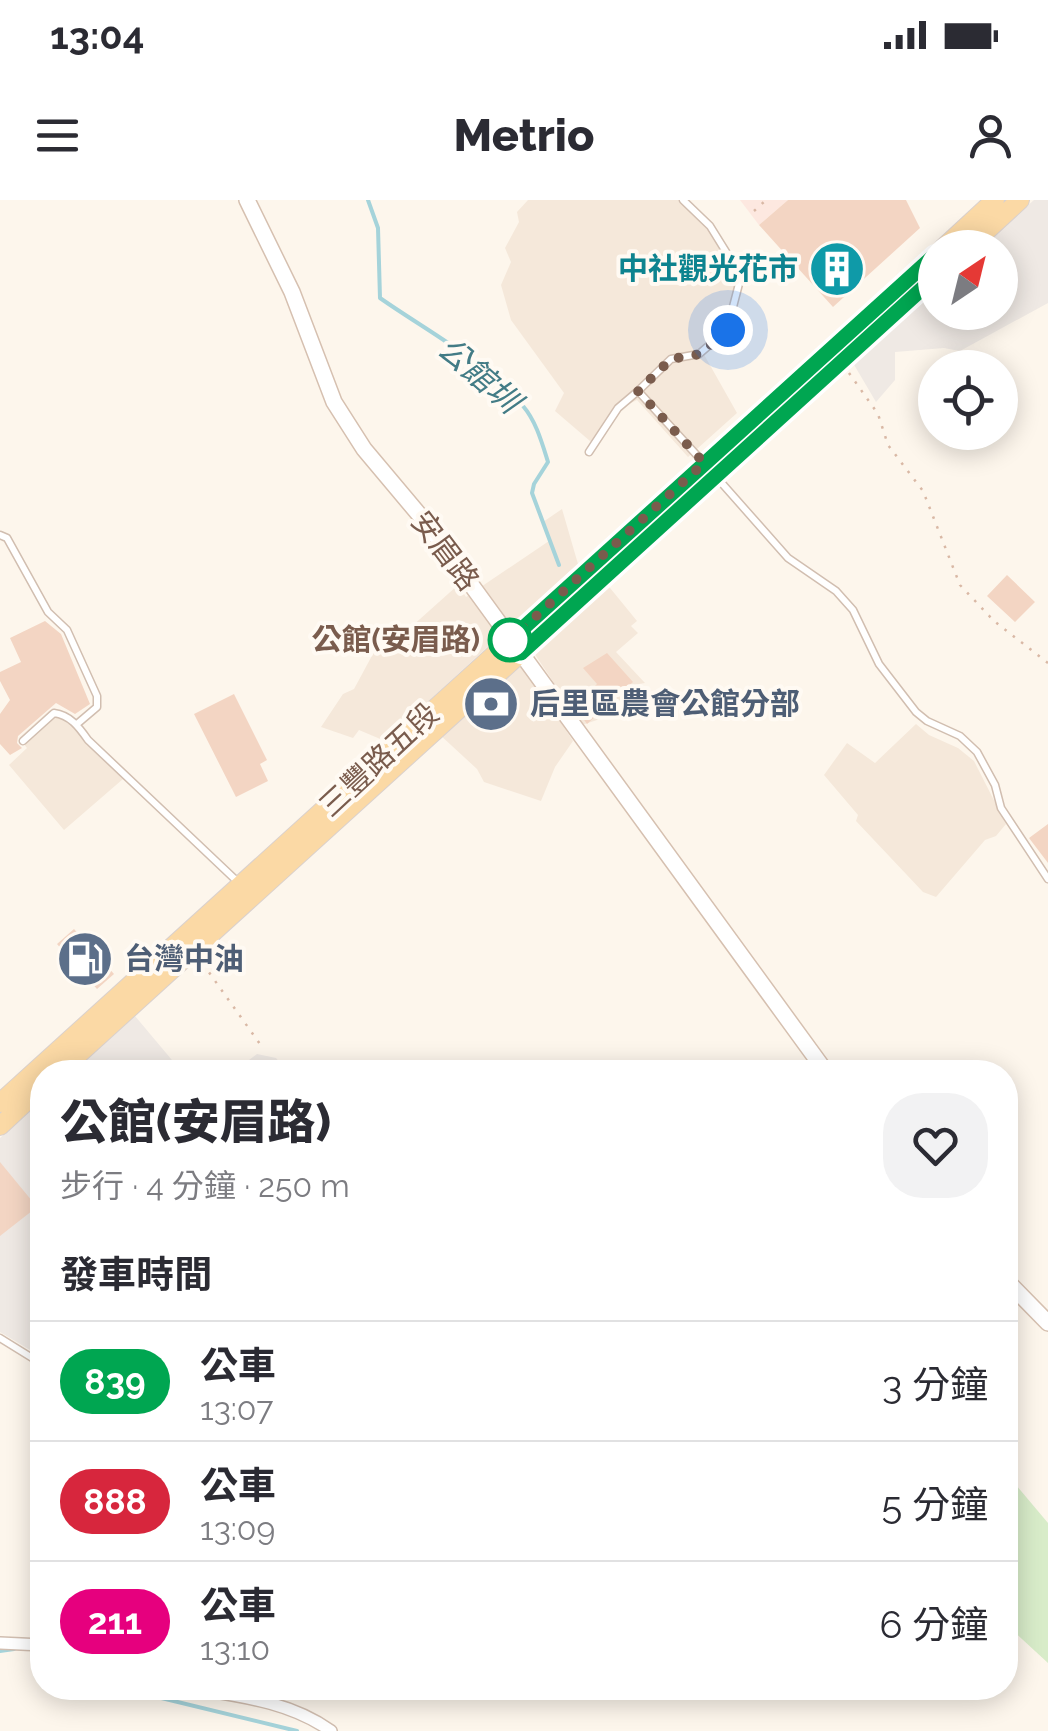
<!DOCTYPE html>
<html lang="zh-TW">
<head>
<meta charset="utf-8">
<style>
  body { margin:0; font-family:Raleway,"Noto Sans TC",sans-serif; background:#f2f2f3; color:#2b2b33; height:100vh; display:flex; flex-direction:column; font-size:38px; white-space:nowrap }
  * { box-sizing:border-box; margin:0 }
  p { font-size:32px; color:#7c7c81 }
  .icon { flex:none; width:55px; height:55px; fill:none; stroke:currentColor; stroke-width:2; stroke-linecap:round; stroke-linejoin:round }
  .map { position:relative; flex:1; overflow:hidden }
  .sheet { position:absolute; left:30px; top:860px; width:988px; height:640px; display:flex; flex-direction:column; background:#fff; border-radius:40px; box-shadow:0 5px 25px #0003 }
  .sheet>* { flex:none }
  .badge { padding:0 20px; border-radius:32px; font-size:35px; line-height:65px }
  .needle { width:65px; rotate:35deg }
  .tools { position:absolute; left:918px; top:30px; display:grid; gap:20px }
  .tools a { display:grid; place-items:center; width:100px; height:100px; border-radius:50%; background:#fff; box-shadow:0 5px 25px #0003; font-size:50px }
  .you { position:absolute; width:50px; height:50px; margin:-25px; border:8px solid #fff; border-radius:50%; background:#1a73e8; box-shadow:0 0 0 15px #1a73e833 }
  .map>.badge { position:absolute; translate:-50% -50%; box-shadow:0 0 0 5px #fff }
  h2 { padding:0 30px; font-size:38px; line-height:90px }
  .round { display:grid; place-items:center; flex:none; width:105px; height:105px; border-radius:40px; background:#f2f2f3 }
  .overview { display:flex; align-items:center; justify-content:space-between; height:170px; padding:0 30px }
  h1 { font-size:48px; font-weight:800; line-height:75px }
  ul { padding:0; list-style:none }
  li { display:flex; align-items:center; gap:30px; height:120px; padding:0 30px; border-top:2px solid #e1e1e2 }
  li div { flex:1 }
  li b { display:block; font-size:38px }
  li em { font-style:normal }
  li .badge { min-width:110px; font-weight:700; text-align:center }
  .status { display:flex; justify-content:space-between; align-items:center; height:70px; padding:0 50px; background:#fff; direction:ltr }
  .status svg { height:28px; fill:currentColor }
  header { display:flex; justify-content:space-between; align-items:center; height:130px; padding:0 30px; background:#fff; font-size:45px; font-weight:800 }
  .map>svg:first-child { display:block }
</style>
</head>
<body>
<div class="status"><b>13:04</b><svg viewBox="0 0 49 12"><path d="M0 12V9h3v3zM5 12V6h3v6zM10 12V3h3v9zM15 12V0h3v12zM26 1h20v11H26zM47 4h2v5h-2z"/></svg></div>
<header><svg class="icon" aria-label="menu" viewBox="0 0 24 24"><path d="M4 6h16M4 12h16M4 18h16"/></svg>Metrio<svg class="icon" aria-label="person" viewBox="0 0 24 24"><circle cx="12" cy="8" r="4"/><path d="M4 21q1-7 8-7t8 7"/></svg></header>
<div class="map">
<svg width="1048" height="1531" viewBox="0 0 1048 1531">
  <rect width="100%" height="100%" fill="#fdf6ec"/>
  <path fill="#f5e8da" d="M528,0H682L715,35L740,90L726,133L702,151L737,213L688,257L637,200L621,208L597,247L555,211L564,193L511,120L501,85L511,62L505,48L519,22L517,12Z
    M562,309L578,364L385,541L359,530L353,538L321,527L343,494L354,489L374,452L382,453L458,385L466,397L549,341L543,322Z
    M606,383L637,421L631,426L638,433L616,452L645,483L639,484L597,520L582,525L532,450Z
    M520,460L573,541L555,567L541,601L484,582L477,569L439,534Z
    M50,510L70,518L123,579L64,630L9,565L27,548L19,538Z
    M916,524L929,535L958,548L974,561L1006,624L996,636L985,640L936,697L923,692L856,621L858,615L824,575L847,543L875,563Z"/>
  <path fill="#fde8e0" d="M740,0H788L759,25Z"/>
  <path fill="#efe9e4" d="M1034,0H1048V103L960,151L944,148L895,152V180L876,202L853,163L935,89V112H1000V48L981,47Z
    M135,816L182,872H72Z
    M257,854L276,858L287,872H233Z
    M42,899V1157L0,1132V938Z"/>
  <path fill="#d8ecc9" d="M1005,1272L1048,1323V1463L1008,1426L1005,1428Z"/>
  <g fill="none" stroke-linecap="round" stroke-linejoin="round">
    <path stroke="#a5d3da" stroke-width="4" d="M368,0L378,28L380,98C427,131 485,161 523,206C536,221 542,243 548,262L534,284L532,293L559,365
      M0,1451L14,1449
      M120,1488L297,1531"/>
  </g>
  <path fill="#f3d5c3" d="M788,0H906L920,28L833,107L759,25Z
    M1007,375L1035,402L1015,422L987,396Z
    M45,421L61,434L90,504L75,514L56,503L18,536L17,543L22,548L10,555L0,544V514L10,500L0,481V472L21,462L10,438Z
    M607,453L633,482L587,524L574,506L597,484L583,468Z
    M234,494L267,560L260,564L268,581L236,597L194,514Z
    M1048,624V663L1029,638Z
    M74,729L114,774L97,789L57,744Z
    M0,962L37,1007L0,1036Z"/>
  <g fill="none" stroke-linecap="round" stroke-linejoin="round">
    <g stroke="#d1beb0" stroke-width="9">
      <path id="lane" d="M638,191L671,159L699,154L727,130L741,76L710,26L683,0
        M589,252L618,208L638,191L704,263
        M719,280L788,358L836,391L853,410L879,464L916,512L927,521L960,536L977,552L995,585L1001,608L1048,679
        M0,335L7,338L48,412L67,430L97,496V507L77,524
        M23,541L54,513C70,515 79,527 88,540L240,684
        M0,1138L42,1164"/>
    </g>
    <g stroke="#d1beb0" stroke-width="14">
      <path id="street" d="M0,1443L42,1445
        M189,1488C238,1496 289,1501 331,1531"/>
    </g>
    <g stroke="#d6c0b0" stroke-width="18">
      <path id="secondary" d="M247,0L292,92L334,202L364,249L427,324L826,872
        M1005,1079L1048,1123"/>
    </g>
    <g stroke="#dad1cd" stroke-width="20">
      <path id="primary" d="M943,48L995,0
        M968,48L1020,0
        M59,872L935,77
        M0,903L935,55
        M0,926L42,887"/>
    </g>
    <path stroke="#d9b8a5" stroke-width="2.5" stroke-dasharray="2.5 8" stroke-linecap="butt" d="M754,11L766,0
      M849,173L878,214L888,245L923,291L960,385L994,421L1048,463
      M203,764L260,844"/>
    <use href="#lane" stroke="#fff" stroke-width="6"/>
    <use href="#street" stroke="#fff" stroke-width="11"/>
    <use href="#secondary" stroke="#fff" stroke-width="15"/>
    <use href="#primary" stroke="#fbd9a5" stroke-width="18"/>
  </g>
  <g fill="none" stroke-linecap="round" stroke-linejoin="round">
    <g stroke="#fff" stroke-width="22">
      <path id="line" d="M935,55L510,440L521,453L935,77"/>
    </g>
    <use href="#line" stroke="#00a651" stroke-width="15"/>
    <path stroke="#7a5c4d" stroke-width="10" stroke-dasharray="0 18" d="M510,440L704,263L638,191L671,159L700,154L728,130"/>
  </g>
  <defs>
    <g id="building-disc" transform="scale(2.875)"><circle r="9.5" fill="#0f9aa8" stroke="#fffaf3"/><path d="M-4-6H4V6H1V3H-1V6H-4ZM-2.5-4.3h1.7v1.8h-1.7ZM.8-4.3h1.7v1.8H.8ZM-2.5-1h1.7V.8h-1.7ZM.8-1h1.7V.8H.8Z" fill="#fff"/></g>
    <g id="bank-disc" transform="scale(2.875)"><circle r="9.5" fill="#5c6f8a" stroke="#fffaf3"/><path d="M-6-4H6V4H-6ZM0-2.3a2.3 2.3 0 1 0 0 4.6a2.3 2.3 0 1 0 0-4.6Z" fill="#fff"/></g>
    <g id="fuel-disc" transform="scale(2.875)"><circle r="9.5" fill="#5c6f8a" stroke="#fffaf3"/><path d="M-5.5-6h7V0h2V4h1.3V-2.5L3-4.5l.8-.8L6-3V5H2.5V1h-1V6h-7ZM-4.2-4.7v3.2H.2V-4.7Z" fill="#fff"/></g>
  </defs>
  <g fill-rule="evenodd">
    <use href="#building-disc" x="837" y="69"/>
    <use href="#bank-disc" x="491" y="504"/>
    <use href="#fuel-disc" x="85" y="759"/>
  </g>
  <circle fill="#fff" stroke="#00a651" stroke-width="5" cx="510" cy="440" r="20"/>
  <g text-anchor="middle" stroke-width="8" stroke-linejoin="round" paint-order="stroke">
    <g font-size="30" font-weight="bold" fill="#0d838f" stroke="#fffaf3" text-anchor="end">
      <text x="798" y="79">中社觀光花市</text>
    </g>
    <g font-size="30" fill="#7a5c4d" stroke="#fffaf3">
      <text transform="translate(445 351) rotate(53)" y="10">安眉路</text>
      <text transform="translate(379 560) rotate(-43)" y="10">三豐路五段</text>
    </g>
    <g font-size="30" font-weight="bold" fill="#7a5c4d" stroke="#fffaf3" text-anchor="end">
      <text x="480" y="450">公館(安眉路)</text>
    </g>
    <g font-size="30" font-weight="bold" fill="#4e5e75" stroke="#fffaf3" text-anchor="start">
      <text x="530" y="514">后里區農會公館分部</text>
      <text x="124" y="769">台灣中油</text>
    </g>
    <g font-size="32" font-style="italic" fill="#437c86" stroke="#fffaf3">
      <text transform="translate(479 175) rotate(41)" y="11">公館圳</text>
    </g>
  </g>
</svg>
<div class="tools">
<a><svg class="needle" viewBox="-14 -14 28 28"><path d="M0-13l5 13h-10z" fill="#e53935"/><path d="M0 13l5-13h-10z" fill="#7c7c81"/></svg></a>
<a><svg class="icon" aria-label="locate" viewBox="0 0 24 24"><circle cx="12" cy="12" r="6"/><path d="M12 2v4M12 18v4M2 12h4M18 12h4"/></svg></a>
</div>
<div class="you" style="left:728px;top:130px"></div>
<section class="sheet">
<div class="overview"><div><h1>公館(安眉路)</h1><p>步行 · 4 分鐘 · 250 m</p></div><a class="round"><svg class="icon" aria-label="heart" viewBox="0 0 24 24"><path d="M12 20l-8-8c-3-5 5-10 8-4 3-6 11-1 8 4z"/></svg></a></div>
<h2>發車時間</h2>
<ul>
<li><span class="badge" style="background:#00a651;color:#fff">839</span><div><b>公車</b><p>13:07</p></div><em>3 分鐘</em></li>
<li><span class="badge" style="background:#d7263d;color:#fff">888</span><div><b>公車</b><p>13:09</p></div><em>5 分鐘</em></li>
<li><span class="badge" style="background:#e6007e;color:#fff">211</span><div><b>公車</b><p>13:10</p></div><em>6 分鐘</em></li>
</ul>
</section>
</div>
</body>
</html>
